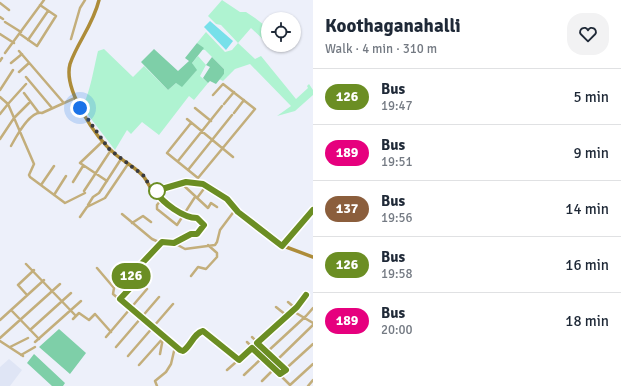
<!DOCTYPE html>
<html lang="en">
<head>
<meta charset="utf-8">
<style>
  body { margin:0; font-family:Signika,sans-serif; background:#f2f2f3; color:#1f2937; height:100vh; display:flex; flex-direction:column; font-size:15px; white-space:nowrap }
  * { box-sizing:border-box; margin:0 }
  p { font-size:13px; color:#747a83 }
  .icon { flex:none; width:22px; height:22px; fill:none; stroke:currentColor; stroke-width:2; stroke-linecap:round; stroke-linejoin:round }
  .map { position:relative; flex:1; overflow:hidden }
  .sheet { display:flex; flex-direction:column; background:#fff; width:308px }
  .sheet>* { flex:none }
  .badge { padding:0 8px; border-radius:13px; font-size:14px; line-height:26px }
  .fabs { position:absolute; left:261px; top:12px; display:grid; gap:8px }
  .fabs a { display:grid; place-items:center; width:40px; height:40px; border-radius:50%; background:#fff; box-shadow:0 1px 3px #0004; font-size:20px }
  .you { position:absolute; width:20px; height:20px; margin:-10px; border:3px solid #fff; border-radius:50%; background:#1a73e8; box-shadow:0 0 0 6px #1a73e833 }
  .map>.badge { position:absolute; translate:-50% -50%; box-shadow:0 0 0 2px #fff }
  .round { display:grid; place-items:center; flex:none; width:42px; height:42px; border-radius:16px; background:#f2f2f3 }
  .overview { display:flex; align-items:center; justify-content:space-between; height:68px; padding:0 12px }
  h1 { font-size:19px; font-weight:700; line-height:30px }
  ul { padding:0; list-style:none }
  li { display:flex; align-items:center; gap:12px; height:56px; padding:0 12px; border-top:1px solid #e0e1e3 }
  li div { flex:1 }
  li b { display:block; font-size:15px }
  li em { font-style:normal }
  li .badge { min-width:44px; font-weight:700; text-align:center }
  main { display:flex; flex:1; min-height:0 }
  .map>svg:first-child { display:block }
</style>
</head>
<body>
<main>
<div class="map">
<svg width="313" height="386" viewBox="0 0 313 386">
  <rect width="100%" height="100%" fill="#edf0fa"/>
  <path fill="#dfe5f5" d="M9,359L22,370L10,386H0V367Z"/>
  <path fill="#aff3d1" d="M222,0L240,12H246L255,18L268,28V44L251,28L238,43L255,59L261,56L296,99L308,88L307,86L309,84L313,90V95L295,111L277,116L291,106L250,64L235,69L223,81L219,79L224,74V69L205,50H202L203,48L197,43L206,32L225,52L232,50L238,43L221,25L216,24L208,16Z
    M104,49L133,77L144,66L168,90L176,83L182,86L196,71L192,63L198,56L206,65L200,76L208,83L194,100L189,96L159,135L142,122L131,134L127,130L115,150L82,107C90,94 94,67 98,51Z"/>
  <path fill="#7ecfa8" d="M197,43L204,48L192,63L197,70L182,87L176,83L168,90L141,62L154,49L178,71L189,61L185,58Z
    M212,57L224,69V74L216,84L210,81L208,83L203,78L210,67L206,65Z
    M59,329L86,353L70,374L39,347Z
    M34,354L65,383L63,386H52L27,363Z"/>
  <path fill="#77e0ea" d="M210,21L233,41L226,50L204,27Z"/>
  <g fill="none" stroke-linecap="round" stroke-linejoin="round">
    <path stroke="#c3ae7b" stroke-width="2.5" d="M0,3L9,10
      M0,17L3,19
      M5,22L21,32
      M0,34L14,43
      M20,34L37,46L56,16L40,5
      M71,39L80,8L85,0
      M28,40L48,11
      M19,51L63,102
      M5,53L44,0
      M0,61L2,58
      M11,63L22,54
      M19,72L29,63
      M26,77L52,108
      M0,90L13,70
      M24,93L39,113
      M0,97L8,104L34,164L29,175L30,177L65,203L85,193
      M8,104L26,84
      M224,104L234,92
      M195,108L211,121
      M234,113L244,100
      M0,114L8,104
      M187,119L233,157
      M191,123L167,153L198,178
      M0,139L14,118L29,103
      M103,141L80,163L107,181
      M11,146C16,137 30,110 42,113L75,98
      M178,161L222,106
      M188,170L232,115
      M73,182L83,166
      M197,182L198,178L255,109L223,84L213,95
      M181,183L208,208L211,203L217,207
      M41,185L54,166
      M84,191L111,150
      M155,192C164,203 183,218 197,218L204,224L197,234L191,235L174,243
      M54,195L66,176
      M197,198L206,186
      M161,200L157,205V209L177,225L195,197
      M88,205L93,197L99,193L121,159
      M122,214L152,239L161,243
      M80,217L87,207L105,198L128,164
      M132,223L143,216L151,222
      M282,246L313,210
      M26,264L76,316
      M97,268L114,288L113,294L180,350L183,351C191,346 194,333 203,331L239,360
      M191,276L198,267L206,269L217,257V253L208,245
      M27,295L18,285L34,270
      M120,299L135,283V280L130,276L162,242L174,243L185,249L215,245L217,242L220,230L235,210
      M288,302L295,308
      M276,307L286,315
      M11,310L39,339
      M291,310L313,323
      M73,319L79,313L89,320L95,314L111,332
      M0,320L44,280
      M30,330L71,293
      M106,337L147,289
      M252,337L286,370
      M0,338L60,284
      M0,341L23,356
      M35,342L81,301
      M247,342L290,385L313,364
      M257,343L297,307L306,295
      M10,347L28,338
      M116,347L159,297
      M267,352L306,316L313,308
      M160,354L163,338
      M21,355L35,347
      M128,356L173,304
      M276,361L313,325
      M139,365L164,337
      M227,370L252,348
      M280,374L313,344
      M244,375L263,357
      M262,381L275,368
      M157,386L155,381L166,372L171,364L175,347
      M308,386L313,380"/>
    <path stroke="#ad8c39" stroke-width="3.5" d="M99,0C93,25 77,43 70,64C63,90 96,138 115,154C124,162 137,168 144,177C147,181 149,186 152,190L157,192L186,182L203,184L227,199L238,212L278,244L313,257"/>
  </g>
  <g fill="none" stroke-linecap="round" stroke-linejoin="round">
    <g stroke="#fff" stroke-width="9">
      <path id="line" d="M306,295L297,307L257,343L286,370L280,374L252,348L239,360L203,331C194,333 191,346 183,351L180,350L120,299L135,283V280L130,276L162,242L174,243L191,234H197L204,225L197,218C183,218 163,203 155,191L186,182L203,184L227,199L238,212L282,246L313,210"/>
    </g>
    <use href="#line" stroke="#6b8e23" stroke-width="6"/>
    <path stroke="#3a3b3f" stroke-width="4" stroke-dasharray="0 7.2" d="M80,108L109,149L144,176L152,190L157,191"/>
  </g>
  <circle fill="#fff" stroke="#6b8e23" stroke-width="2" cx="157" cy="191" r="8"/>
</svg>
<div class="fabs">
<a><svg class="icon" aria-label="locate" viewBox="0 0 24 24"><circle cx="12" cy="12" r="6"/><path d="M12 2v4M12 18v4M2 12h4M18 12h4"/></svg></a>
</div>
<div class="you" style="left:80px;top:108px"></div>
<b class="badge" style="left:131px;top:276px;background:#6b8e23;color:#fff">126</b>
</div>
<section class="sheet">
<div class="overview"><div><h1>Koothaganahalli</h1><p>Walk · 4 min · 310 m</p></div><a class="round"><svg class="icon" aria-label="heart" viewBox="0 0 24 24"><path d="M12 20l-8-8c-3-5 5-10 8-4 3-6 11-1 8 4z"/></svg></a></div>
<ul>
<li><span class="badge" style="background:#6b8e23;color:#fff">126</span><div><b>Bus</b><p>19:47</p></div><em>5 min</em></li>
<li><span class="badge" style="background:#e6007e;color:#fff">189</span><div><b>Bus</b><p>19:51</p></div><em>9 min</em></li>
<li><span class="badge" style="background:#8b5e3c;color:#fff">137</span><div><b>Bus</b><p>19:56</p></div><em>14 min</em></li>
<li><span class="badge" style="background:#6b8e23;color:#fff">126</span><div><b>Bus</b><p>19:58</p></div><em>16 min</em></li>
<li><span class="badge" style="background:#e6007e;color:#fff">189</span><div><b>Bus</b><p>20:00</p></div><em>18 min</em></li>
</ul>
</section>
</main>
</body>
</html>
